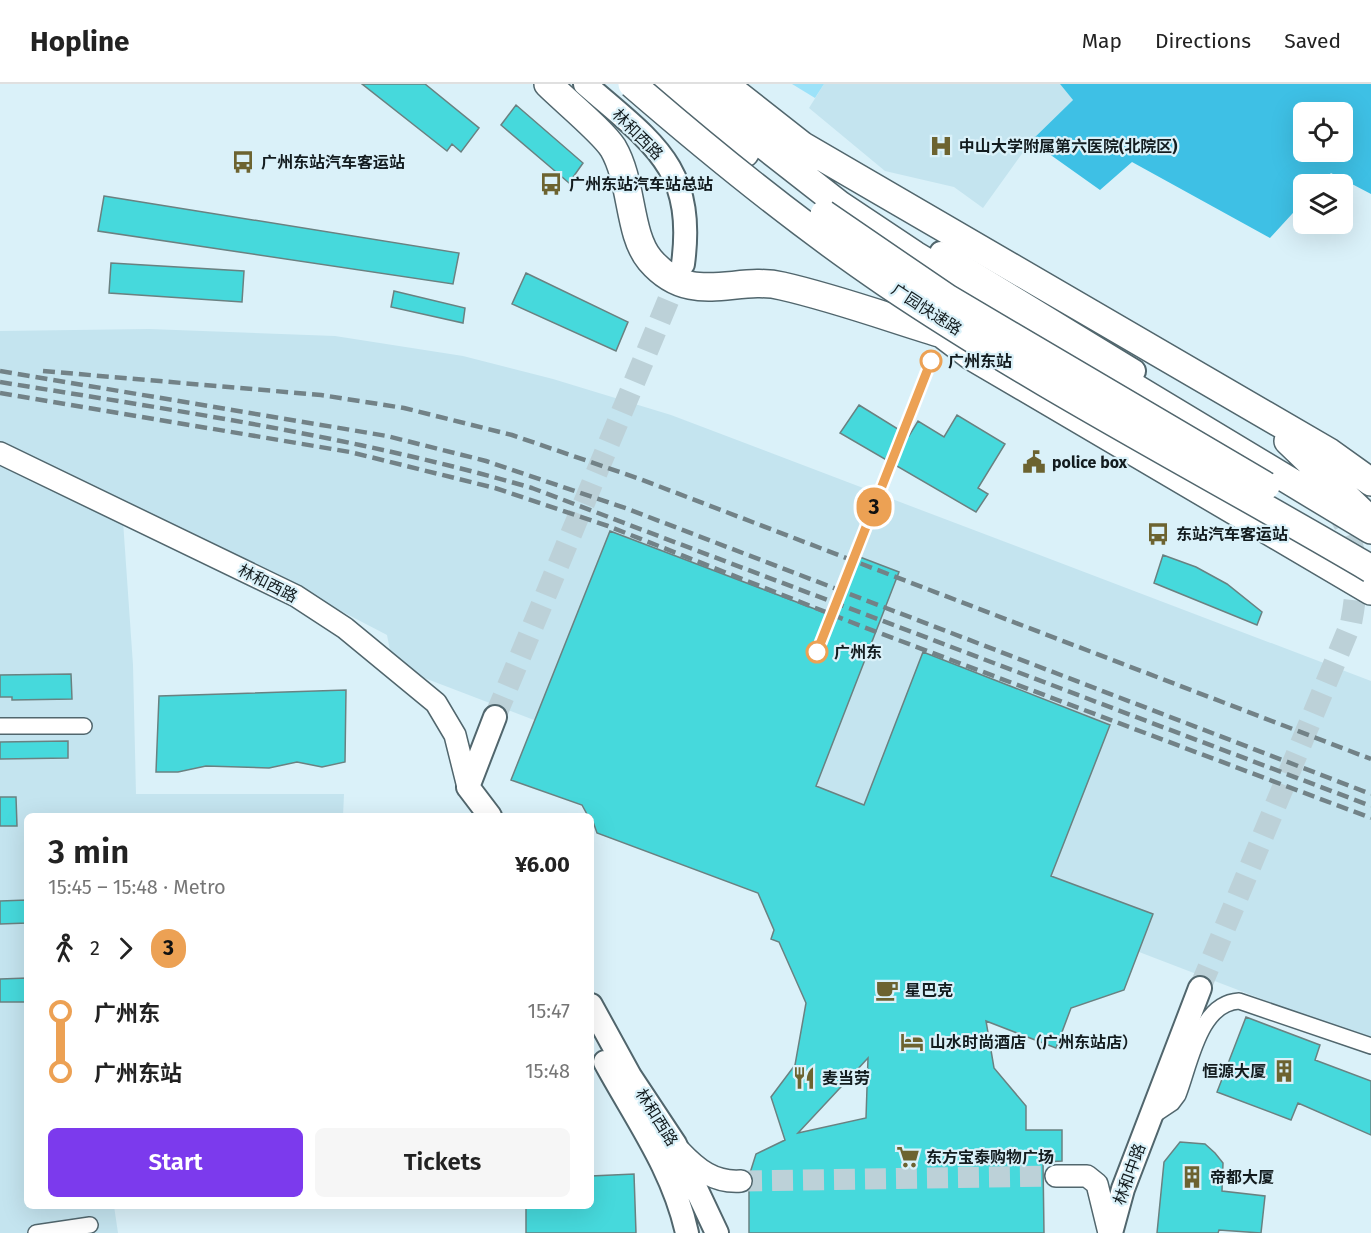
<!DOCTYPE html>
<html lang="en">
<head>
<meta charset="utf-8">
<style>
  body { margin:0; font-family:"Fira Sans","Noto Sans SC",sans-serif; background:#f6f6f6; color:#222; height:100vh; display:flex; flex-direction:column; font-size:22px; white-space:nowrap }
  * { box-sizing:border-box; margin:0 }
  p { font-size:20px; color:#767676 }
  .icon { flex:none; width:33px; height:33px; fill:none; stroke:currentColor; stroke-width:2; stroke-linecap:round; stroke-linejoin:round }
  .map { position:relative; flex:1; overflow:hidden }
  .drawer { position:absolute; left:24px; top:729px; width:570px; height:396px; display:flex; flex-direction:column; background:#fff; border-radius:9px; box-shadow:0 6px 24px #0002 }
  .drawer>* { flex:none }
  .badge { padding:0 12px; border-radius:20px; font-size:21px; line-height:39px }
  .tools { position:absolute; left:1293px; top:18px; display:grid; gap:12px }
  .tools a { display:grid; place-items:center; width:60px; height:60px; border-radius:9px; background:#fff; box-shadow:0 6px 24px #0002; font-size:30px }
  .map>.badge { position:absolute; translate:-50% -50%; box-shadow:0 0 0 3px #fff }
  .legs { display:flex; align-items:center; gap:9px; height:66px; padding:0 24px; font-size:20px }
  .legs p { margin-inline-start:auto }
  .head { display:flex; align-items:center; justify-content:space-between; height:102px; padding:0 24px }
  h1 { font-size:33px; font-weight:600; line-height:45px }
  .cta { display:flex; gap:12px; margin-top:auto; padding:12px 24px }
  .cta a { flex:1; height:69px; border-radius:9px; background:#7c3aed; color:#fff; font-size:24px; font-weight:600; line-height:69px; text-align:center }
  .cta a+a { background:#f6f6f6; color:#222 }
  ul { padding:0 24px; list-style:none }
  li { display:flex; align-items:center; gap:21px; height:60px; font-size:22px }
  li i { display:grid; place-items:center; width:9px; height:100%; margin:0 8px; background:currentColor }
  li i::after { content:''; width:15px; height:15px; margin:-8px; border:4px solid; border-radius:50%; background:#fff }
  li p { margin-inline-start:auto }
  li:first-child i { background:linear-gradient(#0000 50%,currentColor 0) }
  li:last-child i { background:linear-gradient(currentColor 50%,#0000 0) }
  header { display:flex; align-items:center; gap:36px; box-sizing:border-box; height:84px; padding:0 30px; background:#fff; border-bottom:2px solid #e0e0e0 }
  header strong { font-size:28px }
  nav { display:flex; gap:33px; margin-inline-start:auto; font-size:21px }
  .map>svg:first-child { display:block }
</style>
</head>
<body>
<header>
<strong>Hopline</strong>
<nav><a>Map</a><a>Directions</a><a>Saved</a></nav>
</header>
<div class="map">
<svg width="1371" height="1149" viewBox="0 0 1371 1149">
  <rect width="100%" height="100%" fill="#daf1f9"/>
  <path fill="#c4e4ef" d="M824,0H1060L1073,16L1031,57L983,124L954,103L885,87L809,24Z
    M149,245L335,252L463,272L553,295L671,331L1371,597V955L1353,950L393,582L387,551L241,475L0,357V247Z
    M0,377L123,437L133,581L136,710H344L343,732H27V1122H114L118,1149H0Z"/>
  <path fill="#9ce2f9" d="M792,0H824L815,14Z"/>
  <path fill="#3ec0e5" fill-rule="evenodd" d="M1060,0H1371V110L1331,89L1320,100H1304L1303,118L1270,154L1132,78L1100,106L1031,57L1073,16ZM1304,28H1342V68H1304Z"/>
  <path fill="#46d9dc" stroke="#6a8181" stroke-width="1.5" fill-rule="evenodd" d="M362,0H425L479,44L461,68L452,60L447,67Z
    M516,21L583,79L569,99L501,41Z
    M104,112L459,169L453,200L98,147Z
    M111,179L244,187L242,218L109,209Z
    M526,189L628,238L616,267L512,220Z
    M394,207L465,224L463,239L391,223Z
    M859,321L909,352L918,337L944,353L957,331L1005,360L978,404L988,410L976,428L840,349Z
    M610,447L828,530L852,470L899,488L816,702L864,721L923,568L1110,641L1051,792L1153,830L1124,906L1071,924L1056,964L986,937L994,984L1026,1022V1046H1062V1077L1043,1078L1044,1149H749V1106L754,1098L750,1089L756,1070L785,1056L771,1013L795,981L806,919L779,858L771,855L774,846L758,809L597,749L591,732H588L582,721L511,696ZM868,974L866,1034L798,1049Z
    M1163,471L1196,483L1227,500L1262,528L1257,541L1154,499Z
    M71,590L72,615L12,616V613H0V591Z
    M346,606L345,678L322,683L297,678L269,684L206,682L178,688H156L159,612Z
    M68,657V674L0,675V658Z
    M0,713H16L17,742H0Z
    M27,816V839L0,840V817Z
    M27,894V918H0V895Z
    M1246,933L1320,961L1315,976L1371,997V1051L1298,1019L1291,1036L1217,1008Z
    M1180,1058L1205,1060L1215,1069L1223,1079L1222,1107L1265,1112L1261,1149L1219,1146L1218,1149H1157L1164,1078Z
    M634,1090L636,1149H526V1122H591V1092Z"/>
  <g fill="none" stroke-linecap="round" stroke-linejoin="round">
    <path stroke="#bcd1d8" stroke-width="21" stroke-dasharray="21 10" stroke-linecap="butt" d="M741,1097L1056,1092"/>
    <path stroke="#bcd1d8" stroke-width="22" stroke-dasharray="22 11" stroke-linecap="butt" d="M495,633L683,181
      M1200,904L1351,539C1359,499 1360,455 1333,422"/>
    <g stroke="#51666d" stroke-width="18">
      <path id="street" d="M0,642H84
        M1151,1033L1172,1019L1178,1011C1190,981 1199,919 1239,917L1371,962
        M36,1149L90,1141"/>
    </g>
    <g stroke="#51666d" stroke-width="24">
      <path id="secondary" d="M0,369L296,512L345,544L436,619L455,651L468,703
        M680,1067C697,1085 714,1099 741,1097
        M1056,1092H1087L1097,1100L1109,1149"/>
    </g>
    <g stroke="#51666d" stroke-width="26">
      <path id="primary" d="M585,0C651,58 696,82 683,180
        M941,169L1134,287
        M468,703L495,633
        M468,703L490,732
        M591,921L630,992L675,1060L717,1149
        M605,978C636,1035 673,1085 687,1149
        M1111,1149L1123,1105L1200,904"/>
    </g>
    <g stroke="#51666d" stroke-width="30">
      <path id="highway" d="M548,0C564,16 603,48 613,64C633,98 628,150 650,176C691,224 735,191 782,202C835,214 887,233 939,249
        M663,0L745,69
        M695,0L752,52L840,121L915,171L1371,446
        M724,0L803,62L1329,368L1371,398
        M925,237L971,272L1371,507
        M1288,357L1368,434"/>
    </g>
    <use href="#street" stroke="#fff" stroke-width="15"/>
    <use href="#secondary" stroke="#fff" stroke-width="21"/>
    <use href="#primary" stroke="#fff" stroke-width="22"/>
    <use href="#highway" stroke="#fff" stroke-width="27"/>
    <path stroke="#728287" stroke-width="4.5" stroke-dasharray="12 6" stroke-linecap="butt" d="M0,287L387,352L486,377L628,425L1371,710
      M43,287L321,311L404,324L512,351L640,395L1371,675
      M0,298C179,327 358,353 532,404L1371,722
      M0,309L350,368L495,404L608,442L861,542L1371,734"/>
    <g stroke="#51666d" stroke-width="30" stroke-linecap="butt">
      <path id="highway-bridge" d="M632,0C714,71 796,138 886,199C1042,304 1210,390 1371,485
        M824,130L947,214L1266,402"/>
    </g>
    <use href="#highway-bridge" stroke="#fff" stroke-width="27"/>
  </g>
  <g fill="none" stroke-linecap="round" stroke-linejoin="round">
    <g stroke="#fff" stroke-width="14">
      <path id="line-1" d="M817,568L931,277"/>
    </g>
    <use href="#line-1" stroke="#eca154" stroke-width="9"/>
  </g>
  <defs>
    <g id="hospital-bare" transform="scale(1.8)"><path d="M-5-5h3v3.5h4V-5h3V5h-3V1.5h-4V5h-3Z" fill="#6c6330" stroke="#daf1f9" stroke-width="2.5" paint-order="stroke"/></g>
    <g id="bus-bare" transform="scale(1.8)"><path d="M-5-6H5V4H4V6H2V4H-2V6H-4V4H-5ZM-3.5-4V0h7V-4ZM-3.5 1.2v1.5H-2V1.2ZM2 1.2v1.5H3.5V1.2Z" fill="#6c6330" stroke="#daf1f9" stroke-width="2.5" paint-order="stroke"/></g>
    <g id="civic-bare" transform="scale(1.8)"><path d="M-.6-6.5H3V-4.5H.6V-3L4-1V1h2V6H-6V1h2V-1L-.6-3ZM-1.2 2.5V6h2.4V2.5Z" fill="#6c6330" stroke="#daf1f9" stroke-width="2.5" paint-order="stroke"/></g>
    <g id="cafe-bare" transform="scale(1.8)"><path d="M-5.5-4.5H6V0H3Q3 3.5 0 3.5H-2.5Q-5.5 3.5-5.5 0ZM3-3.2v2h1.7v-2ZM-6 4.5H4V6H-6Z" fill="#6c6330" stroke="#daf1f9" stroke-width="2.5" paint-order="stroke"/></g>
    <g id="hotel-bare" transform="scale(1.8)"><path d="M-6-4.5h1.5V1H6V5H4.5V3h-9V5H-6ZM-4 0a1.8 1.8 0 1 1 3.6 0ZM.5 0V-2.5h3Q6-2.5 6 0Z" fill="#6c6330" stroke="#daf1f9" stroke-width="2.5" paint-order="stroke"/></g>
    <g id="building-bare" transform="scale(1.8)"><path d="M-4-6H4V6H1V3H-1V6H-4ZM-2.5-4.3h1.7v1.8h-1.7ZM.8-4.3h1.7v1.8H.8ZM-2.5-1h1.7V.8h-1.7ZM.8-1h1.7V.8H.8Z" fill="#6c6330" stroke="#daf1f9" stroke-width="2.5" paint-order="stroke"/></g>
    <g id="restaurant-bare" transform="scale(1.8)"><path d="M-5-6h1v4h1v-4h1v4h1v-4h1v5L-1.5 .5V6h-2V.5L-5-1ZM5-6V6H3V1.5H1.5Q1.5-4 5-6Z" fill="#6c6330" stroke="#daf1f9" stroke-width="2.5" paint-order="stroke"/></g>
    <g id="supermarket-bare" transform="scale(1.8)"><path d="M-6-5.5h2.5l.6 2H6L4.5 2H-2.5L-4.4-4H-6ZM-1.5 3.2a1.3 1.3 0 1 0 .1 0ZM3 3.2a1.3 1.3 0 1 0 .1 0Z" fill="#6c6330" stroke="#daf1f9" stroke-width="2.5" paint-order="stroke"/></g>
  </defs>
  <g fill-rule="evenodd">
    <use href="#hospital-bare" x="941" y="62"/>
    <use href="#bus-bare" x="243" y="78"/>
    <use href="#bus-bare" x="551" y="100"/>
    <use href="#civic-bare" x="1034" y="378"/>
    <use href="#bus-bare" x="1158" y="450"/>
    <use href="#cafe-bare" x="887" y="906"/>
    <use href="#hotel-bare" x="912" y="958"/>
    <use href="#building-bare" x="1284" y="987"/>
    <use href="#restaurant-bare" x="804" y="994"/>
    <use href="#supermarket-bare" x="908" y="1073"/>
    <use href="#building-bare" x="1192" y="1093"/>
  </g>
  <g fill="#fff" stroke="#eca154" stroke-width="3">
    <circle cx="931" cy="277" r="10"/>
    <circle cx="817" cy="568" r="10"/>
  </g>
  <g text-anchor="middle" stroke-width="4.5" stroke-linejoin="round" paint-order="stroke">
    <g font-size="16" fill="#131c1f" stroke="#daf1f9">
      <text transform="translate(638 50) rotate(45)" y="6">林和西路</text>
      <text transform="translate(927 225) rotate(33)" y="6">广园快速路</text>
      <text transform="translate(268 499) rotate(27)" y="6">林和西路</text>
      <text transform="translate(657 1033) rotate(58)" y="6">林和西路</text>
      <text transform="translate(1129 1090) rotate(-70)" y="6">林和中路</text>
    </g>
    <g font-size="16" font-weight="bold" fill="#131c1f" stroke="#daf1f9" text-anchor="start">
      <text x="959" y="68">中山大学附属第六医院(北院区)</text>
      <text x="261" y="84">广州东站汽车客运站</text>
      <text x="569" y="106">广州东站汽车站总站</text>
      <text x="1052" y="384">police box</text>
      <text x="1176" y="456">东站汽车客运站</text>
      <text x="905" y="912">星巴克</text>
      <text x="930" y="964">山水时尚酒店（广州东站店）</text>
      <text x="1266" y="993" text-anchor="end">恒源大厦</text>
      <text x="822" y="1000">麦当劳</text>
      <text x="926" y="1079">东方宝泰购物广场</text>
      <text x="1210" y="1099">帝都大厦</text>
    </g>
    <g font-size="16" font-weight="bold" fill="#131c1f" stroke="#daf1f9" text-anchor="start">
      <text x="948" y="283">广州东站</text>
      <text x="834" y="574">广州东</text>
    </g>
  </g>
</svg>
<div class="tools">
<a><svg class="icon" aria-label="locate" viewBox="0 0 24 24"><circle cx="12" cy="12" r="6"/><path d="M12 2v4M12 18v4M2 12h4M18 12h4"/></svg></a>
<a><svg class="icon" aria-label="layers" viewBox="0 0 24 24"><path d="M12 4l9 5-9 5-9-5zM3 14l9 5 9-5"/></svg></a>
</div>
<b class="badge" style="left:874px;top:423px;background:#eca154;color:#111">3</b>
<section class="drawer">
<div class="head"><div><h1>3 min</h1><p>15:45 – 15:48 · Metro</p></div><b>¥6.00</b></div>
<div class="legs"><svg class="icon" aria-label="walk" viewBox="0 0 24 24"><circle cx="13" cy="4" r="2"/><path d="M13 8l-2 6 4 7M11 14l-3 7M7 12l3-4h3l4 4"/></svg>2<svg class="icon" aria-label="forward" viewBox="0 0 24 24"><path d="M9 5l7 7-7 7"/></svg><b class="badge" style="background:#eca154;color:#111">3</b></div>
<ul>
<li><i style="color:#eca154"></i><b>广州东</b><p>15:47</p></li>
<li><i style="color:#eca154"></i><b>广州东站</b><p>15:48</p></li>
</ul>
<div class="cta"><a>Start</a><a>Tickets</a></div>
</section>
</div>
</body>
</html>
